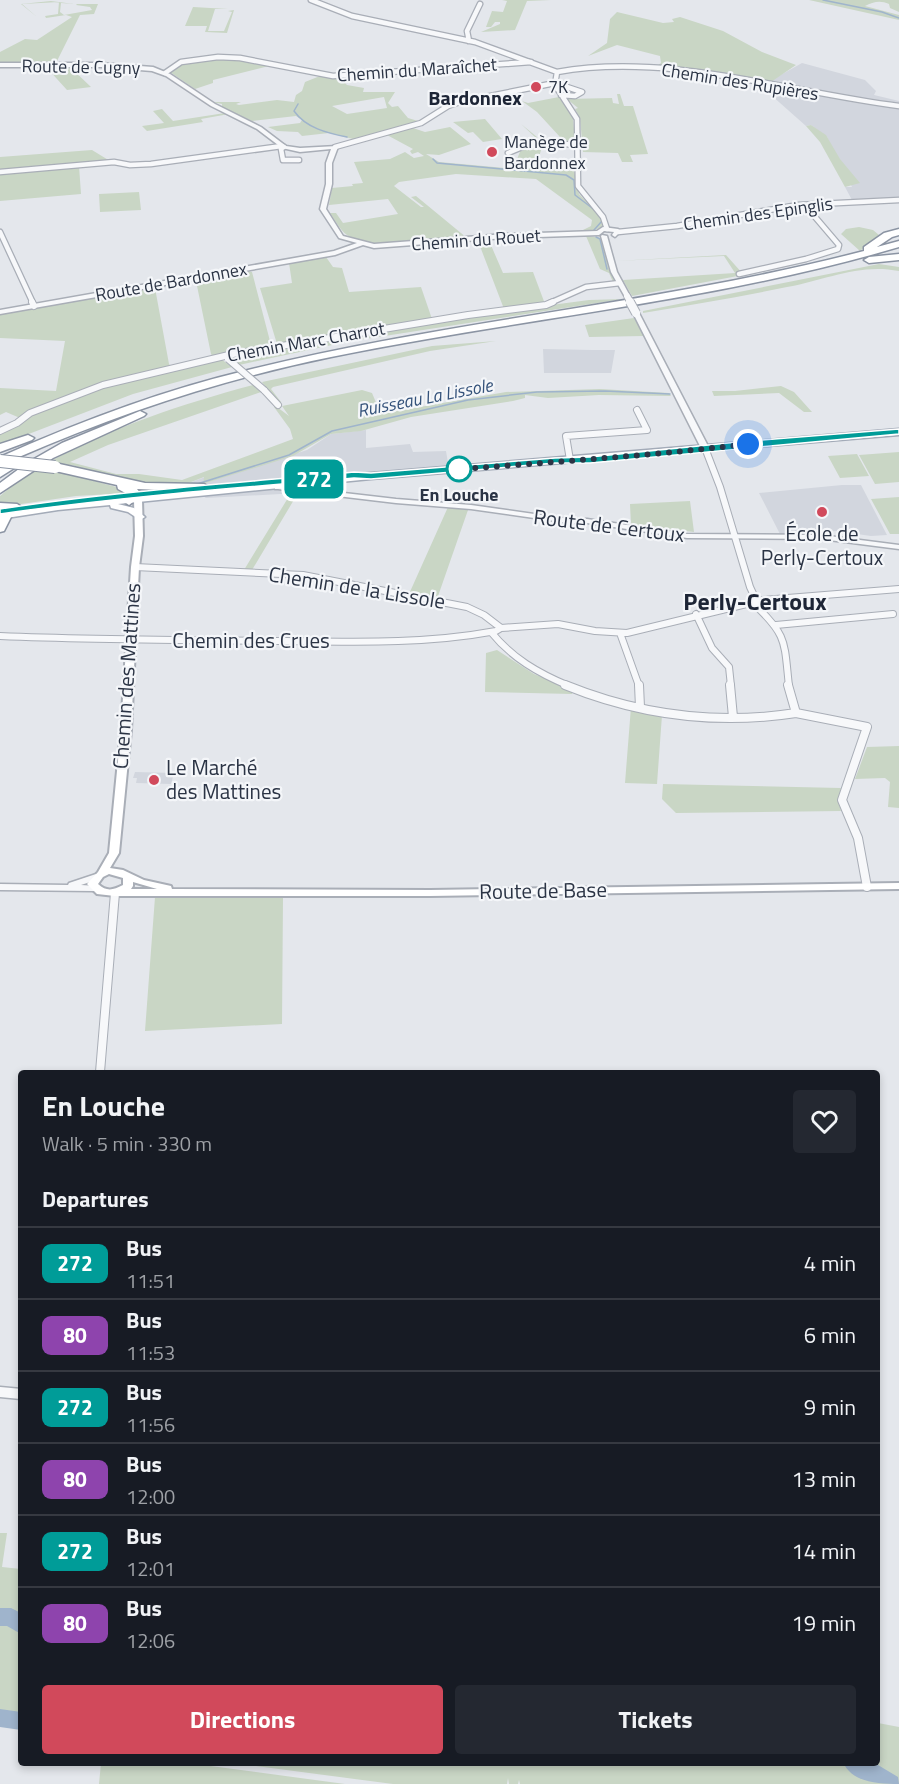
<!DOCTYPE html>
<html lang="en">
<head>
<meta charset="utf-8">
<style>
  body { margin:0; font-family:"Titillium Web",sans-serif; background:#242831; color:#f1f3f6; height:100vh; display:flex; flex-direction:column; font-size:22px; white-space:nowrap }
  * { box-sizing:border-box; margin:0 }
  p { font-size:20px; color:#9ea1a6 }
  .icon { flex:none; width:33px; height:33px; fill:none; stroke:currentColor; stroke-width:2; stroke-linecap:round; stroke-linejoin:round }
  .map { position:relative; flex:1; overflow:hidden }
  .side { position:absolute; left:18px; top:1070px; width:862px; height:696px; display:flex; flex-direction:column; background:#171b24; border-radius:6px; box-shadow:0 3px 9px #0003 }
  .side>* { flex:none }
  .badge { padding:0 12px; border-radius:9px; font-size:21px; line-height:39px }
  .you { position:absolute; width:30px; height:30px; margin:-15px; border:4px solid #fff; border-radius:50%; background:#1a73e8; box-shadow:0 0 0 9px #1a73e833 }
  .map>.badge { position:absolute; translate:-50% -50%; box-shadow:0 0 0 3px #fff }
  h2 { padding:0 24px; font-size:22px; line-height:54px }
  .round { display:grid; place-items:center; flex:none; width:63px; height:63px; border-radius:6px; background:#242831 }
  .summary { display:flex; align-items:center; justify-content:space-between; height:102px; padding:0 24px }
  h1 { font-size:28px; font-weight:700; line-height:45px }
  .button { display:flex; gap:12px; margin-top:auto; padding:12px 24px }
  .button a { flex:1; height:69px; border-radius:6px; background:#d1495b; color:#fff; font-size:24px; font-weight:700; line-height:69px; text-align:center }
  .button a+a { background:#242831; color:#f1f3f6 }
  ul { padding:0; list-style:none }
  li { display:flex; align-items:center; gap:18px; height:72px; padding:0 24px; border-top:2px solid #363941 }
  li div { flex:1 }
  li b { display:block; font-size:22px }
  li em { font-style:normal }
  li .badge { min-width:66px; font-weight:700; text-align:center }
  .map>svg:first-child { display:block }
</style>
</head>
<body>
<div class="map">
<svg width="899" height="1784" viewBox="0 0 899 1784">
  <rect width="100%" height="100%" fill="#e4e7ec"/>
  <path fill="#d2d6de" d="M802,63L865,80L876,91L874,95L899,101V198L852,200L845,187H852L827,137L811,125L806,126L761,86Z
    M543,349L592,350H615L611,373H544Z
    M366,430V448L410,444L413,452L446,451L449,469L298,482V493L206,498L186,484L205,477L203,484L307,450L331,434Z
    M842,485H861L887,535L871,536L836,531L780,534L759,493Z
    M135,772L174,773L171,784L136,783L137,778H133Z"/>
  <path fill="#c9d6c5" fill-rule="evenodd" d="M502,0H551L527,1L515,30L481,32L500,24V22H495L491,27H486L492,11L503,12L507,1Z
    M809,0H899V12L890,8L889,4C880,0 873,2 865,6L899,15V20Z
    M51,1L74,4L61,3L60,12L64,15L92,10L90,7L76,5L77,4H98L94,14L80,15L56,63H0V52L25,39L37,40L72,17L66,15L46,18L45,16L58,14L59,2L22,4L37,17H42H37L21,4Z
    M193,7L228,9H215L208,31H224L232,12L228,11L234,10L227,33L205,32L207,26H185Z
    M617,12L663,23L674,22L672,19L680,17L723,31L762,52L796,65L768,84L654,68L661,63L660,56L617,45L588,56L607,43L610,19Z
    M223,57L273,65L213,80V83L195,89L170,72L179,64Z
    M42,66H69L91,87L67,90L47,68Z
    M320,76H337V80L343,81L347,85L364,88L363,92H395L388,103L392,107L398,106L408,118L418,121L357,140L329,133L302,136L298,132L277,131L268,127L300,123L302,120L296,116L252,121L222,107V104L212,102H241L236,104L239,105L277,100L294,102L296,95L302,91L305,82ZM384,97L387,108L347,114L332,106Z
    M617,94H620L624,106H633L648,154L630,155L633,162H622L618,153L583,152L580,118L575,109L578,108L567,99L612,98L613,103L619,104Z
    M559,97L573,117L575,142L536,144V138L521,124L537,137L538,142L554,141L560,137L537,112L522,101L528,103Z
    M162,109L173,121L225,113L229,114L201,119L203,122L147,131L142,126L164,123L153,111Z
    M485,119L502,139L483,142L473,132L468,133L453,122Z
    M811,125L826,135L840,159L860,183L845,187L820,142L806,126Z
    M450,127L471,144L439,155L426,154L439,162L505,168L510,162H516L521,149L541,150L536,168L574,171L579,194L602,218L603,226L595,230L581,231L591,226L592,220L536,179L456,174L399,182L394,186L421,207H424L411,197L416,196L467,238C434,240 376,253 347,235C340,230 335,220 330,213H336L343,223L398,214L388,199L329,205L332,188L353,186L352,184L363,183L354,162L390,159L405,152L414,158L424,156L418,152L412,154L410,151L413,149L387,135L413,128L425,132Z
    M92,150L110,161L0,171V157Z
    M79,166L81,194L0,201V173Z
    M139,192L141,210L100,212L99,194Z
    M859,227L873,230L879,235L860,251L841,234L846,229Z
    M586,236L603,238L608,267L615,282H613L609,273L600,269Z
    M478,241L490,243L503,273L533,272L545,304L504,309Z
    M726,255L743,274L769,270L632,296L623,280L735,273L724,256L615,261Z
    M326,257L333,267L342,268L349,292L421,287L432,319L277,344L260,288L292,283L289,263Z
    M879,264L899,267V271C859,263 826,280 787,287C739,297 691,305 643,313V311Z
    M246,271L252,272L271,345L214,358L211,354L196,281Z
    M155,288L169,364L172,368L111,382L20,418L6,412L0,415V388L56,391L65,341L0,338V314Z
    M623,299L346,342L239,365L231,358L232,356L469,316L589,300Z
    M634,318L644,336L589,337L585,325Z
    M496,341L430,351L273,387L271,389L281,402H277L262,382L432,346Z
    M221,359L232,367L133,394L0,445V432L26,417L98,388Z
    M253,385L261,392L108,445L70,462L116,474H139L182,480L293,439L290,429L274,407H277L289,416L282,406L362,390L372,393L380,412L385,413L506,392L600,389L669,393L671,396L599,395L548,398L525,395V398L513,401L411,417L361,431L331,434L293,456L203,484L204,477L186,484L160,487L108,476L72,465L61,466L47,463C112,427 182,404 253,385Z
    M781,386L794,392L812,412H804L779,393L714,396L712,391H735Z
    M899,452V482L875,484L859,455Z
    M857,454L869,476L840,478L828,456Z
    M40,467L124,489L129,493L76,496L8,506L0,504V496L18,481Z
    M291,493H298L252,570H244Z
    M899,497V534H890L871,499Z
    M690,501L694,532L631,525L630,504Z
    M448,507L468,510L437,599L409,594Z
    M497,650L534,674L573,690L572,694L485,692L486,653Z
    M631,707L662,715L657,784L625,783Z
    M899,746V808L888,807L890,782L885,778L855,779L867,747Z
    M663,784L841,788L838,800L841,811L676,813L662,799Z
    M155,897L283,898L282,1024L145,1031Z
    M0,1533H7L2,1567L21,1569V1716L0,1713Z
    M878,1723L899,1727V1784H520L519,1780L518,1784H509L508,1778L507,1784H393L232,1763L878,1762Z
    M101,1763H188L345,1784H99Z"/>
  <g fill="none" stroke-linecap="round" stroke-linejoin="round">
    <path stroke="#9fb4cc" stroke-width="1.5" d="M823,0L882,12L899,18
      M298,104L294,111C306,128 327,133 347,137
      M433,159L437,163L566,175L574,180L575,195L596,211
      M594,230L602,221
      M596,237L600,239L607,269
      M197,484L289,455L332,431L468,400L537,392L605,391L670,394"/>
    <path fill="#9fb4cc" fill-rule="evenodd" d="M0,1608H11L21,1613V1634L7,1626H0Z
      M0,1709L21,1712V1730L0,1727Z
      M843,1762H873L898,1777L899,1784C879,1784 852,1783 843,1762Z"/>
    <g stroke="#a9aeb7" stroke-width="7">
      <path id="minor-far3" d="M311,0L352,16L475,42L557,72
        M469,41L467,31L480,4
        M557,72C669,52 787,92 899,106
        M557,72L555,85L577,119L578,186L603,217L607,229
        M165,73L181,62L218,57L240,58L333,76L531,62
        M284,147L281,149L283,160H299
        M335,147L421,123L448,106L460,102L555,83L582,92L575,96L561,95
        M508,153L527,145L577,144
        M0,172L114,162L130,165L151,164L282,146
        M0,232L33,303
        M618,232L677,226L798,205L899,200
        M739,274L806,259L838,249L839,245L810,211L800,206
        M550,303L586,287L620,283"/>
    </g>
    <g stroke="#a9aeb7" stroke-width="8">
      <path id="minor-far2" d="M32,302L34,306
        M264,390L278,405
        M0,431L17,423L30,413L103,385L233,354L468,315L546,305L553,302
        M705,448L720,487L750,587L757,602
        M570,460L566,436L647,430L637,410
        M135,567L303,575L467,607L484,615L501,628
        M754,604C788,636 784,642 789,686
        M696,614L712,648L729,667L731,686
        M776,625L893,614
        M491,632C512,658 538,673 569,686
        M620,633L639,686
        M0,636C96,640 191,640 287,641C357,642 426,644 496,631L501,628L558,624L595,631L627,633L763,600L899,589"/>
    </g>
    <g stroke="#a9aeb7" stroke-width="10">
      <path id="minor-far1" d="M565,685C639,715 718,725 796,713
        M639,685L640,707
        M730,685L733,717
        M788,685L796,713L867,727L842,800L858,838L867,887
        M100,1072L115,893"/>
    </g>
    <g stroke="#a9aeb7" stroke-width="13">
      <path id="minor" d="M0,1392L21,1394"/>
    </g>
    <g stroke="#a9aeb7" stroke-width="3">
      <path id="tertiary" d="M0,63H101L153,67L170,74L215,104L261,127L286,146L300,148L337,146L338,147L332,163V184L326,209L343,236L374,244L505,234L597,231L603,227L618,229L621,231L615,237L612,235L614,232L604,231L599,235L505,238L374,248L363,245L335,255L0,314V310L334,251L357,243L339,238L320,209L326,184V163L331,149L300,152L282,148L257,129L211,106L166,76L152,71L101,67H0Z
        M602,235L607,236L617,272L630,296L629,297H625L611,272L601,236Z
        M636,311L639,313L709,448L707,449H703L701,448L633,313Z
        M275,485L396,499L471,505L569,519H587L687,534L821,535L899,545V549L821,539L687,538L587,523H569L471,509L396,503L278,489H275Z
        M96,874L100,877L99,879L81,885L97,886L98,888L94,891L0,890V884L68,885L69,883Z"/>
    </g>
    <g stroke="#a9aeb7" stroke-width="4">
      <path id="secondary" d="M138,497L142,500L143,536L139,567L131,730L119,853L110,868L123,870L144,880L171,886L172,889L430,890L899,883V889L430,896H115L97,894L87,884L98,872L109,853L121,730L131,567L135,536L134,500ZM109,874L123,878V885C113,890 107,892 98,884L103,877ZM133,882L157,889H131L133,886Z"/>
    </g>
    <g stroke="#a3abb8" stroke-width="3">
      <path id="primary" d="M899,429V435L371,479L118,504L134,508L145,517L140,520L128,512L111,508L110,505L58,510L0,519V513L58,504L371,473Z"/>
    </g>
    <g stroke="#8b94a3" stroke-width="3">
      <path id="motorway" d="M899,229V235L892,237L877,247L899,241V247C714,302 520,318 331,357C223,379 120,413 19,457L27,460L0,477V468L14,459L0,465V457C79,422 160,391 244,371C449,320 660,304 864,251V247L884,233Z
        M899,254V260L869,263L864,260L869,257Z
        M140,411L146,414L144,416L53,458L0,493V483L27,463L62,443Z
        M28,435L34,438L32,440L0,452V444Z
        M55,463L145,483L204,484L210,488L204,492L137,489L142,495L129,505L123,501L129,495L118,489L117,485L51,470L49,467Z
        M0,503L17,504L23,508L17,512L0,511Z
        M6,511L12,515L4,531L0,532V515Z"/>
    </g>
    <use href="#minor-far3" stroke="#f7f8fa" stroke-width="4.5"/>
    <use href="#minor-far2" stroke="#f7f8fa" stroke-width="6"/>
    <use href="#minor-far1" stroke="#f7f8fa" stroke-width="8"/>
    <use href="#minor" stroke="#f7f8fa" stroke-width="10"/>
    <use href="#tertiary" fill="#f7f8fa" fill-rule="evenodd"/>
    <use href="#secondary" fill="#fff" fill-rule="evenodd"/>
    <use href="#primary" fill="#fff" fill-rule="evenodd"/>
    <use href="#motorway" fill="#fff" fill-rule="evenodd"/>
    <g stroke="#a9aeb7" stroke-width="8" stroke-linecap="butt">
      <path id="minor-bridge" d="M228,359L264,390"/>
    </g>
    <g stroke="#a9aeb7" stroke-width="8" stroke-linecap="butt">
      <path id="tertiary-bridge-far1" d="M627,296L631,303"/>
    </g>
    <g stroke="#a9aeb7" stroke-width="10" stroke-linecap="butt">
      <path id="tertiary-bridge" d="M630,302L636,313"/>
    </g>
    <g stroke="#8b94a3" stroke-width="14" stroke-linecap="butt">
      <path id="motorway-bridge" d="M0,461L55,467"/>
    </g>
    <use href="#minor-bridge" stroke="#f7f8fa" stroke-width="6"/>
    <use href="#tertiary-bridge-far1" stroke="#f7f8fa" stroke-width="6"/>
    <use href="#tertiary-bridge" stroke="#f7f8fa" stroke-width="8"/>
    <use href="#motorway-bridge" stroke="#fff" stroke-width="12"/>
  </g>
  <path fill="#009c98" stroke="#fff" stroke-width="1.5" d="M899,429V434L590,463H555L371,479L354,478C236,488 117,497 0,514V509C117,491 236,483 354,472L371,473L555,458L590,457L748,441Z"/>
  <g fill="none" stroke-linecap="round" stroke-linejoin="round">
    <path stroke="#2b3445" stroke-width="6" stroke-dasharray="0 10.8" d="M459,469L451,470C550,462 649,456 748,444"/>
  </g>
  <g fill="#d1495b" stroke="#f4f6f9" stroke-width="2">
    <circle cx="536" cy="87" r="6"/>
    <circle cx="492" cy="152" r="6"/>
    <circle cx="822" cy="512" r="6"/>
    <circle cx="154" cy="780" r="6"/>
  </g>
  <circle fill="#fff" stroke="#009c98" stroke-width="3" cx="459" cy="469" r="12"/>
  <g text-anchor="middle" stroke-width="4.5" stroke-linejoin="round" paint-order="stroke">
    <g font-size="18" fill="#2b3445" stroke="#f4f6f9">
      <text transform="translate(81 67) rotate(1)" y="6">Route de Cugny</text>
      <text transform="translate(417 70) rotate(-4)" y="6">Chemin du Maraîchet</text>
      <text transform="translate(740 82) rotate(9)" y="6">Chemin des Rupières</text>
      <text transform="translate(758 214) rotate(-8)" y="6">Chemin des Epinglis</text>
      <text transform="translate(476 240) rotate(-4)" y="6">Chemin du Rouet</text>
      <text transform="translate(171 282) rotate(-10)" y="6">Route de Bardonnex</text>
      <text transform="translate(306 342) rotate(-10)" y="6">Chemin Marc Charrot</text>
    </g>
    <g font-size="18" fill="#2b3445" stroke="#f4f6f9" text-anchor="start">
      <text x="548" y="93">7K</text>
      <text x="504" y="148">Manège de<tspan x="504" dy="21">Bardonnex</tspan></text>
    </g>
    <g font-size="18" font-style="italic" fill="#34527a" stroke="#f4f6f9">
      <text transform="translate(425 398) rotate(-11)" y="6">Ruisseau La Lissole</text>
    </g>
    <g font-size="18" font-weight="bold" fill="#2b3445" stroke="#f4f6f9">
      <text x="459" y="501">En Louche</text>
    </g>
    <g font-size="20" font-weight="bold" fill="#1d2536" stroke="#f4f6f9">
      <text x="475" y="105">Bardonnex</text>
    </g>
    <g font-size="21" fill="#2b3445" stroke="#f4f6f9">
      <text transform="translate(609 526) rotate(7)" y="7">Route de Certoux</text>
      <text transform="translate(357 588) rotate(9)" y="7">Chemin de la Lissole</text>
      <text x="251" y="648">Chemin des Crues</text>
      <text transform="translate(127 676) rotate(-86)" y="7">Chemin des Mattines</text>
      <text transform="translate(543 891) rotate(-1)" y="7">Route de Base</text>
    </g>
    <g font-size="21" fill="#2b3445" stroke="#f4f6f9">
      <text x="822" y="541">École de<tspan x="822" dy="24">Perly-Certoux</tspan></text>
      <text x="166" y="775" text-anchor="start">Le Marché<tspan x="166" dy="24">des Mattines</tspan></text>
    </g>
    <g font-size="24" font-weight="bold" fill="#1d2536" stroke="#f4f6f9">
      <text x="755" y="610">Perly-Certoux</text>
    </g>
  </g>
</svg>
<div class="you" style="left:748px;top:444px"></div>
<b class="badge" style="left:314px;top:479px;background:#009c98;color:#fff">272</b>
<section class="side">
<div class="summary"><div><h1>En Louche</h1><p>Walk · 5 min · 330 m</p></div><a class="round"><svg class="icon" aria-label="heart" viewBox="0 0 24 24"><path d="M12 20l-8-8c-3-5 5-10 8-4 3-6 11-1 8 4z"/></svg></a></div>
<h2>Departures</h2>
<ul>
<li><span class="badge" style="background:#009c98;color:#fff">272</span><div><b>Bus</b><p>11:51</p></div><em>4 min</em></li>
<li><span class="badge" style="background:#8e44ad;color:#fff">80</span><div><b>Bus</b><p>11:53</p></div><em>6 min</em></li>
<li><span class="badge" style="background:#009c98;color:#fff">272</span><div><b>Bus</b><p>11:56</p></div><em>9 min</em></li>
<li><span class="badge" style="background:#8e44ad;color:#fff">80</span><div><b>Bus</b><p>12:00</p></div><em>13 min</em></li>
<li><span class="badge" style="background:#009c98;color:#fff">272</span><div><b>Bus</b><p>12:01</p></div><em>14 min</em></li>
<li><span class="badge" style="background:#8e44ad;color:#fff">80</span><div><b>Bus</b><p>12:06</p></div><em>19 min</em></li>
</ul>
<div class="button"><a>Directions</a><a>Tickets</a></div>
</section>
</div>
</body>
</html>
